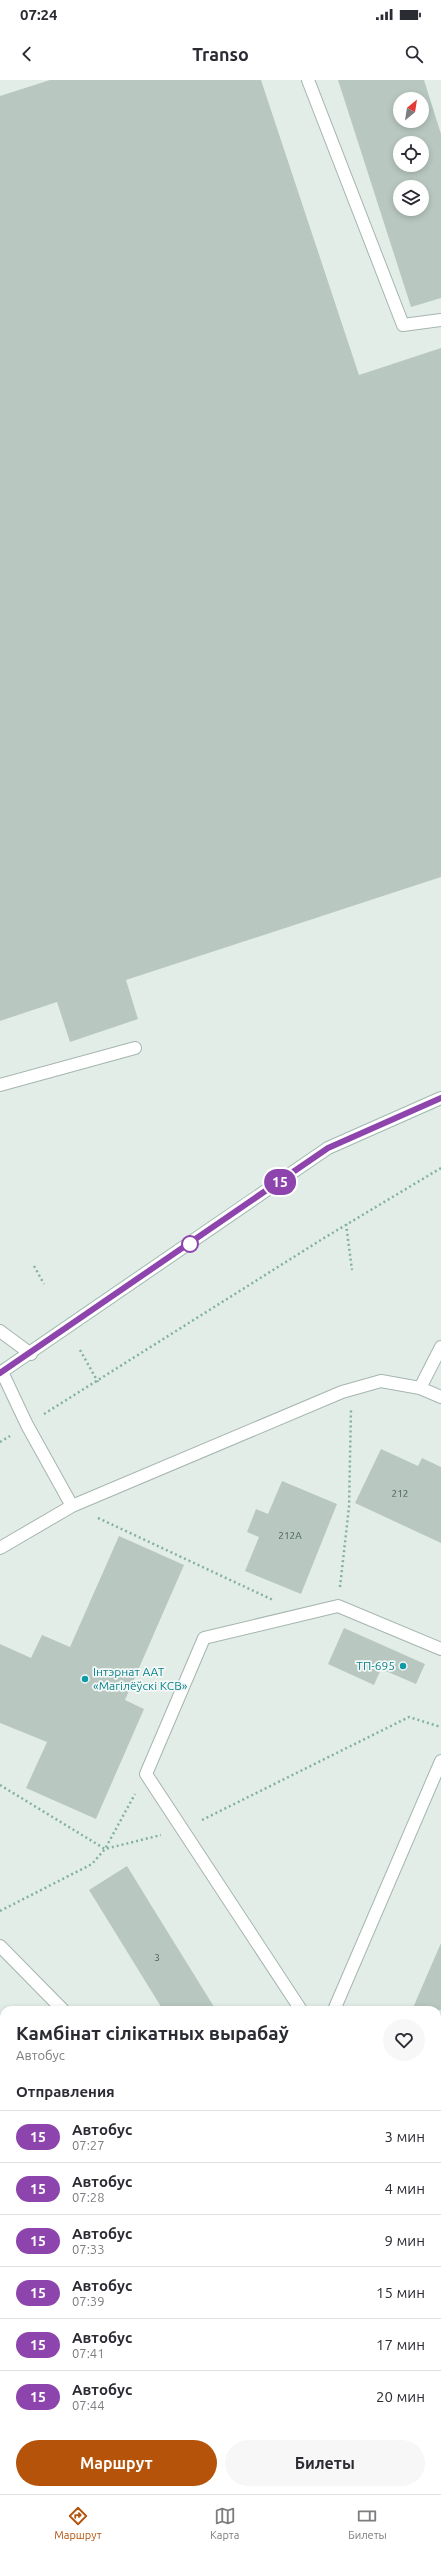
<!DOCTYPE html>
<html lang="ru">
<head>
<meta charset="utf-8">
<style>
  body { margin:0; font-family:Ubuntu,sans-serif; background:#f7f7f7; color:#2b2b33; height:100vh; display:flex; flex-direction:column; font-size:15px; white-space:nowrap }
  * { box-sizing:border-box; margin:0 }
  p { font-size:13px; color:#7c7c81 }
  .icon { flex:none; width:22px; height:22px; fill:none; stroke:currentColor; stroke-width:2; stroke-linecap:round; stroke-linejoin:round }
  .map { position:relative; flex:1; overflow:hidden }
  .details { position:absolute; left:0px; top:1926px; width:441px; height:488px; display:flex; flex-direction:column; background:#fff; border-radius:12px 12px 0 0; box-shadow:0 2px 6px #0003 }
  .details>* { flex:none }
  .badge { padding:0 8px; border-radius:13px; font-size:14px; line-height:26px }
  .needle { width:26px; rotate:30deg }
  .controls { position:absolute; left:393px; top:12px; display:grid; gap:8px }
  .controls a { display:grid; place-items:center; width:36px; height:36px; border-radius:50%; background:#fff; box-shadow:0 2px 6px #0003; font-size:20px }
  .map>.badge { position:absolute; translate:-50% -50%; box-shadow:0 0 0 2px #fff }
  h2 { padding:0 16px; font-size:15px; line-height:36px }
  .round { display:grid; place-items:center; flex:none; width:42px; height:42px; border-radius:21px; background:#f7f7f7 }
  .summary { display:flex; align-items:center; justify-content:space-between; height:68px; padding:0 16px }
  h1 { font-size:19px; font-weight:700; line-height:30px }
  .action { display:flex; gap:8px; margin-top:auto; padding:8px 16px }
  .action a { flex:1; height:46px; border-radius:24px; background:#b45309; color:#fff; font-size:16px; font-weight:700; line-height:46px; text-align:center }
  .action a+a { background:#f7f7f7; color:#2b2b33 }
  ul { padding:0; list-style:none }
  li { display:flex; align-items:center; gap:12px; height:52px; padding:0 16px; border-top:1px solid #e1e1e2 }
  li div { flex:1 }
  li b { display:block; font-size:15px }
  li em { font-style:normal }
  li .badge { min-width:44px; font-weight:700; text-align:center }
  .status { display:flex; justify-content:space-between; align-items:center; height:28px; padding:0 20px; background:#fff; direction:ltr }
  .status svg { height:11px; fill:currentColor }
  header { display:flex; justify-content:space-between; align-items:center; height:52px; padding:0 16px; background:#fff; font-size:18px; font-weight:700 }
  .menu { display:flex; justify-content:space-around; align-items:center; height:56px; border-top:1px solid #e1e1e2; background:#fff; font-size:11px; color:#7c7c81 }
  .menu a { display:grid; justify-items:center; gap:2px }
  .menu .selected { color:#b45309 }
  .map>svg:first-child { display:block }
</style>
</head>
<body>
<div class="status"><b>07:24</b><svg viewBox="0 0 49 12"><path d="M0 12V9h3v3zM5 12V6h3v6zM10 12V3h3v9zM15 12V0h3v12zM26 1h20v11H26zM47 4h2v5h-2z"/></svg></div>
<header><svg class="icon" aria-label="back" viewBox="0 0 24 24"><path d="M15 5l-7 7 7 7"/></svg>Transo<svg class="icon" aria-label="search" viewBox="0 0 24 24"><circle cx="10" cy="10" r="6"/><path d="M15 15l6 6"/></svg></header>
<div class="map">
<svg width="441" height="2414" viewBox="0 0 441 2414">
  <rect width="100%" height="100%" fill="#e3ede8"/>
  <path fill="#b8c8c1" fill-rule="evenodd" d="M50,0H261L359,295L441,268V797L126,900L138,939L70,962L57,922L0,941V16Z
    M338,0H424L441,54V218L411,227ZM400,19H422V41H400ZM400,63H422V85H400ZM400,107H422V129H400Z
    M381,1369L418,1386L422,1378L441,1387V1463L355,1423Z
    M282,1401L337,1424L301,1514L245,1491L259,1457L247,1452L256,1429L268,1434Z
    M119,1456L184,1485L125,1620L144,1629L96,1739L26,1708L47,1662L0,1643V1564L31,1578L42,1555L70,1567Z
    M344,1548L425,1584L416,1604L381,1589L374,1605L328,1584Z
    M127,1786L159,1838L216,1930H163L89,1810Z
    M441,1863V1930H412Z"/>
  <g fill="none" stroke-linecap="round" stroke-linejoin="round">
    <g stroke="#a5b5af" stroke-width="14">
      <path id="lane" d="M308,0L403,245L441,240
        M0,1005L135,968
        M0,1251L31,1274
        M420,1308L441,1267
        M72,1426L342,1312L381,1301L420,1308L441,1317
        M0,1468L72,1426L27,1345L2,1292
        M301,1930L146,1694L204,1558L338,1526L441,1569
        M334,1930L441,1681
        M0,2387L4,2385"/>
    </g>
    <g stroke="#a5b5af" stroke-width="14">
      <path id="street" d="M0,1866L63,1930
        M437,2314L441,2317
        M437,2355L441,2363"/>
    </g>
    <g stroke="#a1b9b0" stroke-width="14">
      <path id="secondary" d="M0,1293L328,1068L441,1018"/>
    </g>
    <path stroke="#83b1a1" stroke-width="2.5" stroke-dasharray="2 3" stroke-linecap="butt" d="M346,1144L352,1190
      M34,1186L44,1204
      M80,1270L98,1302
      M44,1334L324,1158L441,1088
      M0,1362L10,1356
      M98,1438L273,1520
      M340,1507L349,1427L351,1330
      M0,1705L105,1769L161,1755
      M202,1740L409,1637L441,1647
      M0,1831L92,1784L105,1769L135,1714
      M0,1942L4,1946
      M437,2069H441
      M0,2164L4,2166
      M0,2254L4,2251"/>
    <use href="#lane" stroke="#fff" stroke-width="12"/>
    <use href="#street" stroke="#fff" stroke-width="12"/>
    <use href="#secondary" stroke="#fff" stroke-width="12"/>
  </g>
  <g fill="none" stroke-linecap="round" stroke-linejoin="round">
    <g stroke="#fff" stroke-width="9">
      <path id="line" d="M0,1293L328,1068L441,1018"/>
    </g>
    <use href="#line" stroke="#8e44ad" stroke-width="6"/>
  </g>
  <circle fill="#fff" stroke="#8e44ad" stroke-width="2" cx="190" cy="1164" r="8"/>
  <g fill="#0f9aa8" stroke="#f4f9f6" stroke-width="1.5">
    <circle cx="403" cy="1586" r="4"/>
    <circle cx="85" cy="1599" r="4"/>
  </g>
  <g text-anchor="middle" stroke-width="3.5" stroke-linejoin="round" paint-order="stroke">
    <g font-size="10" fill="#486159">
      <text x="400" y="1417">212</text>
      <text x="290" y="1459">212А</text>
      <text x="157" y="1881">3</text>
    </g>
    <g font-size="12" fill="#0d838f" stroke="#f4f9f6" text-anchor="end">
      <text x="395" y="1590">ТП-695</text>
      <text x="93" y="1596" text-anchor="start">Інтэрнат ААТ<tspan x="93" dy="14">«Магілёўскі КСВ»</tspan></text>
    </g>
  </g>
</svg>
<div class="controls">
<a><svg class="needle" viewBox="-14 -14 28 28"><path d="M0-13l5 13h-10z" fill="#e53935"/><path d="M0 13l5-13h-10z" fill="#7c7c81"/></svg></a>
<a><svg class="icon" aria-label="locate" viewBox="0 0 24 24"><circle cx="12" cy="12" r="6"/><path d="M12 2v4M12 18v4M2 12h4M18 12h4"/></svg></a>
<a><svg class="icon" aria-label="layers" viewBox="0 0 24 24"><path d="M12 4l9 5-9 5-9-5zM3 14l9 5 9-5"/></svg></a>
</div>
<b class="badge" style="left:280px;top:1102px;background:#8e44ad;color:#fff">15</b>
<section class="details">
<div class="summary"><div><h1>Камбінат сілікатных вырабаў</h1><p>Автобус</p></div><a class="round"><svg class="icon" aria-label="heart" viewBox="0 0 24 24"><path d="M12 20l-8-8c-3-5 5-10 8-4 3-6 11-1 8 4z"/></svg></a></div>
<h2>Отправления</h2>
<ul>
<li><span class="badge" style="background:#8e44ad;color:#fff">15</span><div><b>Автобус</b><p>07:27</p></div><em>3 мин</em></li>
<li><span class="badge" style="background:#8e44ad;color:#fff">15</span><div><b>Автобус</b><p>07:28</p></div><em>4 мин</em></li>
<li><span class="badge" style="background:#8e44ad;color:#fff">15</span><div><b>Автобус</b><p>07:33</p></div><em>9 мин</em></li>
<li><span class="badge" style="background:#8e44ad;color:#fff">15</span><div><b>Автобус</b><p>07:39</p></div><em>15 мин</em></li>
<li><span class="badge" style="background:#8e44ad;color:#fff">15</span><div><b>Автобус</b><p>07:41</p></div><em>17 мин</em></li>
<li><span class="badge" style="background:#8e44ad;color:#fff">15</span><div><b>Автобус</b><p>07:44</p></div><em>20 мин</em></li>
</ul>
<div class="action"><a>Маршрут</a><a>Билеты</a></div>
</section>
</div>
<nav class="menu">
<a class="selected"><svg class="icon" aria-label="directions" viewBox="0 0 24 24"><path d="M12 3l9 9-9 9-9-9zM9 14v-3h6M13 9l2 2-2 2"/></svg>Маршрут</a>
<a><svg class="icon" aria-label="map" viewBox="0 0 24 24"><path d="M3 6l6-2 6 2 6-2v14l-6 2-6-2-6 2zM9 4v14M15 6v14"/></svg>Карта</a>
<a><svg class="icon" aria-label="tickets" viewBox="0 0 24 24"><path d="M3 7h18v10H3zM15 7v10"/></svg>Билеты</a>
</nav>
</body>
</html>
